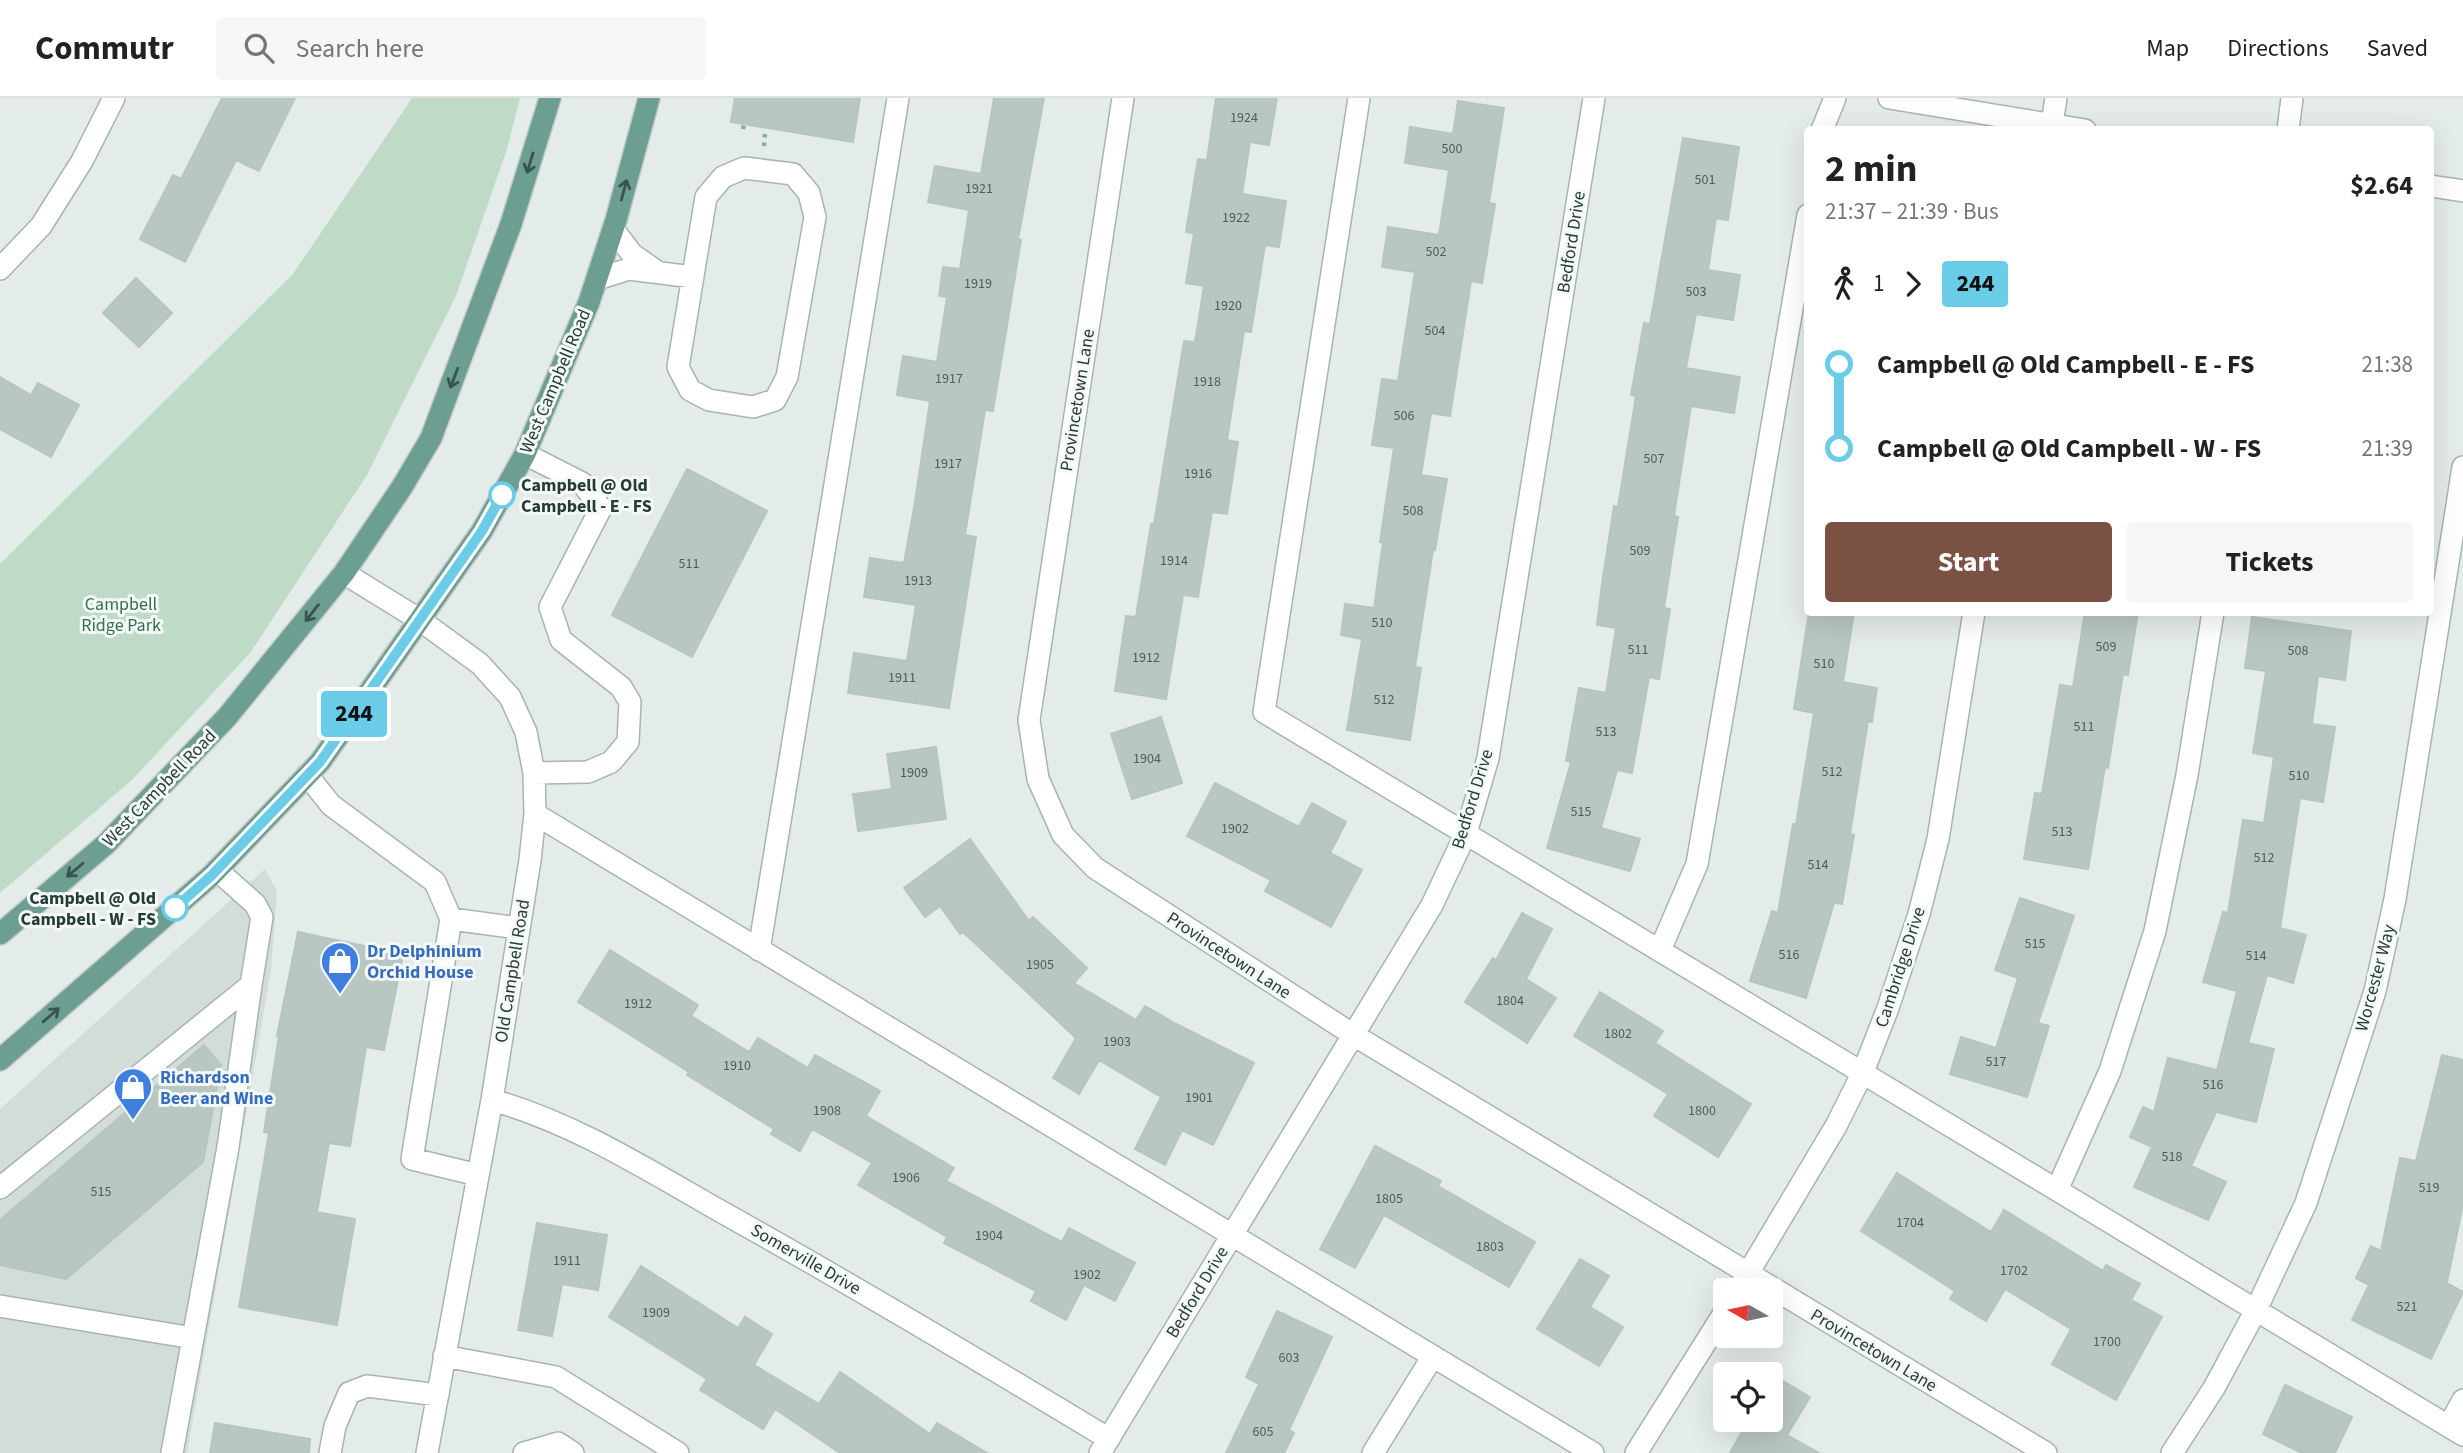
<!DOCTYPE html>
<html lang="en">
<head>
<meta charset="utf-8">
<style>
  body { margin:0; font-family:"Source Sans 3",sans-serif; background:#f6f6f6; color:#222; height:100vh; display:flex; flex-direction:column; font-size:26px; white-space:nowrap }
  * { box-sizing:border-box; margin:0 }
  p { font-size:23px; color:#767676 }
  .icon { flex:none; width:38px; height:38px; fill:none; stroke:currentColor; stroke-width:2; stroke-linecap:round; stroke-linejoin:round }
  .map { position:relative; flex:1; overflow:hidden }
  .details { position:absolute; left:1804px; top:28px; width:630px; height:490px; display:flex; flex-direction:column; background:#fff; border-radius:7px; box-shadow:0 7px 28px #0002 }
  .details>* { flex:none }
  .badge { padding:0 14px; border-radius:5px; font-size:24px; line-height:46px }
  .needle { width:46px; rotate:279deg }
  .fabs { position:absolute; left:1713px; top:1180px; display:grid; gap:14px }
  .fabs a { display:grid; place-items:center; width:70px; height:70px; border-radius:7px; background:#fff; box-shadow:0 7px 28px #0002; font-size:35px }
  .map>.badge { position:absolute; translate:-50% -50%; box-shadow:0 0 0 4px #fff }
  .legs { display:flex; align-items:center; gap:10px; height:77px; padding:0 21px; font-size:23px }
  .legs p { margin-inline-start:auto }
  .overview { display:flex; align-items:center; justify-content:space-between; height:119px; padding:0 21px }
  h1 { font-size:38px; font-weight:700; line-height:52px }
  .action { display:flex; gap:14px; margin-top:auto; padding:14px 21px }
  .action a { flex:1; height:80px; border-radius:7px; background:#7a5142; color:#fff; font-size:28px; font-weight:700; line-height:80px; text-align:center }
  .action a+a { background:#f6f6f6; color:#222 }
  ul { padding:0 21px; list-style:none }
  li { display:flex; align-items:center; gap:24px; height:84px; font-size:26px }
  li i { display:grid; place-items:center; width:10px; height:100%; margin:0 9px; background:currentColor }
  li i::after { content:''; width:18px; height:18px; margin:-9px; border:5px solid; border-radius:50%; background:#fff }
  li p { margin-inline-start:auto }
  li:first-child i { background:linear-gradient(#0000 50%,currentColor 0) }
  li:last-child i { background:linear-gradient(currentColor 50%,#0000 0) }
  header { display:flex; align-items:center; gap:42px; box-sizing:border-box; height:98px; padding:0 35px; background:#fff; border-bottom:2px solid #e0e0e0 }
  header strong { font-size:33px }
  nav { display:flex; gap:38px; margin-inline-start:auto; font-size:24px }
  .search { width:490px; height:63px; background:#f6f6f6; display:flex; align-items:center; gap:18px; box-sizing:border-box; padding:0 24px; border-radius:7px; color:#767676; font-size:26px }
  .map>svg:first-child { display:block }
</style>
</head>
<body>
<header>
<strong>Commutr</strong>
<div class="search"><svg class="icon" aria-label="search" viewBox="0 0 24 24"><circle cx="10" cy="10" r="6"/><path d="M15 15l6 6"/></svg>Search here</div>
<nav><a>Map</a><a>Directions</a><a>Saved</a></nav>
</header>
<div class="map">
<svg width="2463" height="1355" viewBox="0 0 2463 1355">
  <rect width="100%" height="100%" fill="#e4ece9"/>
  <path fill="#d2dcd8" d="M265,771L277,793L271,873L187,1355H0V1011Z"/>
  <path fill="#bfdbc7" d="M412,0H520L507,51L456,198L367,377L250,555L132,682L0,795V466L293,176Z"/>
  <path fill="#b9c7c2" stroke="#b7c5c0" stroke-width="2" d="M222,0H295L259,73L236,62L185,164L140,141L173,77L181,81Z
    M735,0H860L853,44L731,24Z
    M994,0H1044L1018,141L1021,142L993,313L985,312L965,437L976,439L949,610L848,595L854,555L907,563L916,507L864,499L870,460L904,465L915,404L930,303L897,297L903,258L937,264L947,199L939,198L943,169L960,171L969,112L928,104L935,68L981,76Z
    M1216,0H1277L1269,47L1250,44L1242,96L1286,103L1279,149L1265,147L1251,234L1244,233L1227,342L1238,344L1227,416L1212,414L1198,499L1183,497L1166,601L1115,593L1126,518L1136,519L1151,426H1154L1184,243L1195,244L1204,188L1186,185L1194,135L1186,134L1198,61L1207,62Z
    M1458,3L1504,10L1489,105L1495,106L1482,185L1471,183L1450,318L1431,315L1421,377L1447,381L1435,452H1433L1415,569L1421,570L1410,642L1347,632L1362,541L1341,537L1345,506L1374,510L1383,444H1380L1394,350L1372,347L1382,281L1398,283L1415,174L1382,169L1388,129L1439,137L1449,72L1405,65L1410,29L1453,36Z
    M1683,40L1739,49L1728,122L1716,120L1708,172L1740,177L1733,222L1696,216L1686,270L1740,279L1734,315L1691,308L1674,418L1678,419L1664,510L1670,511L1659,581L1649,579L1632,675L1617,672L1601,730L1640,741L1630,773L1547,750L1571,664L1566,663L1579,590L1606,595L1616,530L1597,527L1602,486L1614,408L1618,409L1636,298L1631,297L1644,225L1650,226Z
    M136,180L172,215L139,249L103,215Z
    M0,279L31,297L38,285L79,307L51,359L0,331Z
    M687,371L767,413L692,559L612,517Z
    M1809,514H1854L1843,584L1877,590L1872,624L1868,623L1850,736L1854,737L1842,806L1834,805L1806,900L1750,883L1772,813L1778,815L1793,726L1796,727L1814,615L1794,611Z
    M2085,514H2138L2128,577L2123,576L2108,670L2105,669L2088,771L2024,761L2035,695L2042,696L2060,587L2073,589Z
    M2252,519L2351,533L2345,582L2318,578L2312,626L2335,629L2323,704L2300,700L2280,830L2306,837L2293,885L2267,877L2248,945L2274,951L2256,1024L2216,1014L2191,1068L2226,1084L2208,1122L2134,1089L2152,1049L2130,1039L2143,1009L2154,1014L2168,960L2217,972L2237,893L2203,884L2223,814L2228,815L2243,722L2264,725L2274,659L2253,655L2266,573L2245,570Z
    M1161,619L1182,685L1132,701L1111,636Z
    M936,649L946,721L858,733L853,696L892,691L887,656Z
    M1215,685L1299,729L1312,705L1346,724L1330,755L1362,772L1331,829L1265,793L1271,782L1187,738Z
    M970,741L1029,823L1033,819L1087,870L1074,885L1136,922L1145,908L1176,926L1254,965L1213,1047L1182,1032L1165,1067L1135,1051L1161,999L1099,962L1079,996L1053,980L1076,940L963,834L960,836L940,808L925,819L904,790Z
    M2020,800L2074,818L2038,925L2049,928L2027,999L1950,976L1961,939L1996,950L2018,880L1995,872Z
    M1522,815L1552,831L1526,881L1556,900L1527,945L1465,904L1493,860L1496,862Z
    M298,834L403,856L384,952L366,949L350,1048L329,1045L317,1114L355,1121L337,1227L239,1209L269,1035L264,1034L279,938H277Z
    M610,852L698,907L691,918L749,954L758,940L808,970L815,957L880,993L866,1018L954,1070L946,1083L1062,1144L1069,1130L1135,1165L1115,1203L1084,1187L1066,1222L1031,1203L1036,1193L944,1145L947,1139L858,1087L872,1065L812,1031L800,1053L771,1036L774,1031L687,977L689,974L578,904Z
    M1600,894L1663,933L1655,945L1751,1006L1718,1059L1654,1018L1668,996L1574,938Z
    M204,947L221,967L203,1064L66,1181L0,1167V1122Z
    M2442,957L2463,962V1106L2447,1185L2463,1194L2431,1261L2352,1222L2369,1187L2356,1180L2371,1148L2381,1153L2400,1060L2416,1063Z
    M1375,1048L1441,1083L1438,1088L1535,1144L1509,1189L1384,1117L1355,1170L1320,1151Z
    M1897,1075L1991,1134L2004,1112L2103,1173L2106,1167L2140,1186L2131,1202L2162,1219L2116,1302L2052,1266L2071,1231L2005,1191L1986,1223L1950,1201L1955,1193L1861,1133Z
    M537,1125L607,1137L598,1192L562,1186L552,1238L518,1232Z
    M1580,1161L1609,1178L1590,1209L1623,1229L1599,1268L1537,1231Z
    M641,1168L738,1230L745,1219L772,1236L754,1267L819,1306L840,1274L930,1336L937,1325L987,1355H840L775,1311L763,1331L700,1292L707,1281L609,1219Z
    M1277,1213L1332,1239L1289,1332L1294,1335L1284,1355H1226L1259,1286L1246,1279Z
    M1771,1276L1810,1299L1787,1337L1819,1355H1730L1749,1321H1771Z
    M2285,1287L2352,1319L2335,1355H2302L2263,1336Z
    M215,1325L310,1341L309,1355H210Z"/>
  <g fill="none" stroke-linecap="round" stroke-linejoin="round">
    <g stroke="#a7b4b0" stroke-width="24">
      <path id="minor" d="M1123,0L1029,622L1038,681L1063,737L1095,770L1352,936L2046,1355
        M1359,0L1264,614L2463,1337
        M1889,0L2085,32
        M1822,32L1835,0
        M2051,32L2056,0
        M2288,32L2292,0
        M744,70L793,76L809,95L815,119L787,279L775,302L753,309L709,302L690,292L678,269L706,99L723,79Z
        M2431,88L2463,93
        M613,131L632,156L656,173
        M0,171L41,128L82,63L114,0
        M597,181L629,171L693,179
        M525,356L582,385L601,410L550,509L561,542L621,589L630,604L628,644L611,664L588,674L534,675
        M344,475L420,522L480,566L510,599L526,634L534,675L535,716L530,762L492,1002L427,1355
        M307,677L331,707L435,784L451,821
        M535,716L1593,1355
        M759,852L898,0
        M1660,852L1697,766L1808,117
        M492,1002C574,1025 646,1071 720,1113C851,1186 980,1263 1109,1341
        M478,1077L412,1061L451,821L519,830
        M0,1090L251,887L262,819L255,806L217,772
        M2057,1092L2110,973L2155,833L2187,677L2213,514
        M1738,1192L1836,1028L1863,974L1888,910L1919,816L1938,741L1974,514
        M0,1208L193,1240
        M444,1258L556,1279L678,1355
        M2449,1328L2463,1302
        M172,1355L228,1049L251,887
        M330,1355L335,1328L349,1295L367,1288L438,1297
        M524,1355L558,1345L573,1355
        M1100,1355L1432,807L1466,735L1488,660L1594,0
        M1373,1355L1433,1258
        M1636,1355L1726,1212
        M2172,1355L2214,1290L2256,1212L2306,1105L2375,893L2395,801L2463,369"/>
    </g>
    <g stroke="#c2c8c7" stroke-width="24">
      <path id="major" d="M0,836L106,746L227,619L344,475L402,389L431,340L511,126L550,0
        M0,962L212,777L320,664L482,433L525,356L589,204L616,122L649,0"/>
    </g>
    <path stroke="#87ada2" stroke-width="4.5" stroke-dasharray="3.5 5" stroke-linecap="butt" d="M743,31L744,26
      M764,48L765,35"/>
    <use href="#minor" stroke="#fff" stroke-width="21"/>
    <use href="#major" stroke="#6c9e92" stroke-width="21"/>
  </g>
  <defs><path id="oneway-shaft" d="M-6 0H5M1.5-3L5.5 0L1.5 3" fill="none" stroke-width="1.6" stroke-linecap="round" stroke-linejoin="round" transform="scale(1.75)"/></defs>
  <g stroke="#37544d">
    <use href="#oneway-shaft" transform="translate(530 65) rotate(107)"/>
    <use href="#oneway-shaft" transform="translate(624 92) rotate(-75)"/>
    <use href="#oneway-shaft" transform="translate(454 280) rotate(111)"/>
    <use href="#oneway-shaft" transform="translate(312 515) rotate(128)"/>
    <use href="#oneway-shaft" transform="translate(75 772) rotate(140)"/>
    <use href="#oneway-shaft" transform="translate(51 917) rotate(-41)"/>
  </g>
  <g fill="none" stroke-linecap="round" stroke-linejoin="round">
    <g stroke="#fff" stroke-width="16">
      <path id="line-1" d="M175,810L212,777L320,664L482,433L502,397"/>
    </g>
    <use href="#line-1" stroke="#6bcce7" stroke-width="10"/>
  </g>
  <defs>
    <g id="shop-pin" transform="scale(2.0125)"><path d="M0 17L-7.5 6A9.5 9.5 0 1 1 7.5 6Z" fill="#3f7fe0" stroke="#f4f9f7"/><path d="M-5-2.5h2.3a2.7 3.5 0 0 1 5.4 0H5L5.5 6h-11ZM-1.5-2.5h3a1.5 2.3 0 0 0-3 0Z" fill="#fff"/></g>
  </defs>
  <g fill-rule="evenodd">
    <use href="#shop-pin" x="340" y="863"/>
    <use href="#shop-pin" x="133" y="989"/>
  </g>
  <g fill="#fff" stroke="#6bcce7" stroke-width="3.5">
    <circle cx="502" cy="397" r="12"/>
    <circle cx="175" cy="810" r="12"/>
  </g>
  <g text-anchor="middle" stroke-width="6" stroke-linejoin="round" paint-order="stroke">
    <g font-size="14" fill="#4a5f59">
      <text x="1244" y="24">1924</text>
      <text x="1452" y="55">500</text>
      <text x="1705" y="86">501</text>
      <text x="979" y="95">1921</text>
      <text x="1236" y="124">1922</text>
      <text x="1436" y="158">502</text>
      <text x="978" y="190">1919</text>
      <text x="1696" y="198">503</text>
      <text x="1228" y="212">1920</text>
      <text x="1435" y="237">504</text>
      <text x="949" y="285">1917</text>
      <text x="1207" y="288">1918</text>
      <text x="1404" y="322">506</text>
      <text x="1654" y="365">507</text>
      <text x="948" y="370">1917</text>
      <text x="1198" y="380">1916</text>
      <text x="1413" y="417">508</text>
      <text x="1640" y="457">509</text>
      <text x="1174" y="467">1914</text>
      <text x="689" y="470">511</text>
      <text x="918" y="487">1913</text>
      <text x="1382" y="529">510</text>
      <text x="2106" y="553">509</text>
      <text x="1638" y="556">511</text>
      <text x="2298" y="557">508</text>
      <text x="1146" y="564">1912</text>
      <text x="1824" y="570">510</text>
      <text x="902" y="584">1911</text>
      <text x="1384" y="606">512</text>
      <text x="2084" y="633">511</text>
      <text x="1606" y="638">513</text>
      <text x="1147" y="665">1904</text>
      <text x="1832" y="678">512</text>
      <text x="914" y="679">1909</text>
      <text x="2299" y="682">510</text>
      <text x="1581" y="718">515</text>
      <text x="1235" y="735">1902</text>
      <text x="2062" y="738">513</text>
      <text x="2264" y="764">512</text>
      <text x="1818" y="771">514</text>
      <text x="2035" y="850">515</text>
      <text x="1789" y="861">516</text>
      <text x="2256" y="862">514</text>
      <text x="1040" y="871">1905</text>
      <text x="1510" y="907">1804</text>
      <text x="638" y="910">1912</text>
      <text x="1618" y="940">1802</text>
      <text x="1117" y="948">1903</text>
      <text x="1996" y="968">517</text>
      <text x="737" y="972">1910</text>
      <text x="2213" y="991">516</text>
      <text x="1199" y="1004">1901</text>
      <text x="827" y="1017">1908</text>
      <text x="1702" y="1017">1800</text>
      <text x="2172" y="1063">518</text>
      <text x="906" y="1084">1906</text>
      <text x="2429" y="1094">519</text>
      <text x="101" y="1098">515</text>
      <text x="1389" y="1105">1805</text>
      <text x="1910" y="1129">1704</text>
      <text x="989" y="1142">1904</text>
      <text x="1490" y="1153">1803</text>
      <text x="567" y="1167">1911</text>
      <text x="2014" y="1177">1702</text>
      <text x="1087" y="1181">1902</text>
      <text x="2407" y="1213">521</text>
      <text x="656" y="1219">1909</text>
      <text x="2107" y="1248">1700</text>
      <text x="1289" y="1264">603</text>
      <text x="1263" y="1338">605</text>
    </g>
    <g font-size="18" fill="#253c36" stroke="#f4f9f7">
      <text transform="translate(1571 144) rotate(-81)" y="6">Bedford Drive</text>
      <text transform="translate(555 283) rotate(-67)" y="6">West Campbell Road</text>
      <text transform="translate(1077 302) rotate(-81)" y="6">Provincetown Lane</text>
      <text transform="translate(159 690) rotate(-46)" y="6">West Campbell Road</text>
      <text transform="translate(1472 701) rotate(-73)" y="6">Bedford Drive</text>
      <text transform="translate(1229 857) rotate(33)" y="6">Provincetown Lane</text>
      <text transform="translate(1900 869) rotate(-72)" y="6">Cambridge Drive</text>
      <text transform="translate(512 873) rotate(-81)" y="6">Old Campbell Road</text>
      <text transform="translate(2375 880) rotate(-75)" y="6">Worcester Way</text>
      <text transform="translate(806 1161) rotate(30)" y="6">Somerville Drive</text>
      <text transform="translate(1197 1194) rotate(-59)" y="6">Bedford Drive</text>
      <text transform="translate(1874 1252) rotate(31)" y="6">Provincetown Lane</text>
    </g>
    <g font-size="18" font-weight="bold" fill="#253c36" stroke="#f4f9f7" text-anchor="start">
      <text x="521" y="393">Campbell @ Old<tspan x="521" dy="21">Campbell - E - FS</tspan></text>
      <text x="156" y="806" text-anchor="end">Campbell @ Old<tspan x="156" dy="21">Campbell - W - FS</tspan></text>
    </g>
    <g font-size="18" fill="#32704c" stroke="#f4f9f7">
      <text x="121" y="512">Campbell<tspan x="121" dy="21">Ridge Park</tspan></text>
    </g>
    <g font-size="18" font-weight="bold" fill="#366cbe" stroke="#f4f9f7" text-anchor="start">
      <text x="367" y="859">Dr Delphinium<tspan x="367" dy="21">Orchid House</tspan></text>
      <text x="160" y="985">Richardson<tspan x="160" dy="21">Beer and Wine</tspan></text>
    </g>
  </g>
</svg>
<div class="fabs">
<a><svg class="needle" viewBox="-14 -14 28 28"><path d="M0-13l5 13h-10z" fill="#e53935"/><path d="M0 13l5-13h-10z" fill="#767676"/></svg></a>
<a><svg class="icon" aria-label="locate" viewBox="0 0 24 24"><circle cx="12" cy="12" r="6"/><path d="M12 2v4M12 18v4M2 12h4M18 12h4"/></svg></a>
</div>
<b class="badge" style="left:354px;top:616px;background:#6bcce7;color:#111">244</b>
<section class="details">
<div class="overview"><div><h1>2 min</h1><p>21:37 – 21:39 · Bus</p></div><b>$2.64</b></div>
<div class="legs"><svg class="icon" aria-label="walk" viewBox="0 0 24 24"><circle cx="13" cy="4" r="2"/><path d="M13 8l-2 6 4 7M11 14l-3 7M7 12l3-4h3l4 4"/></svg>1<svg class="icon" aria-label="forward" viewBox="0 0 24 24"><path d="M9 5l7 7-7 7"/></svg><b class="badge" style="background:#6bcce7;color:#111">244</b></div>
<ul>
<li><i style="color:#6bcce7"></i><b>Campbell @ Old Campbell - E - FS</b><p>21:38</p></li>
<li><i style="color:#6bcce7"></i><b>Campbell @ Old Campbell - W - FS</b><p>21:39</p></li>
</ul>
<div class="action"><a>Start</a><a>Tickets</a></div>
</section>
</div>
</body>
</html>
